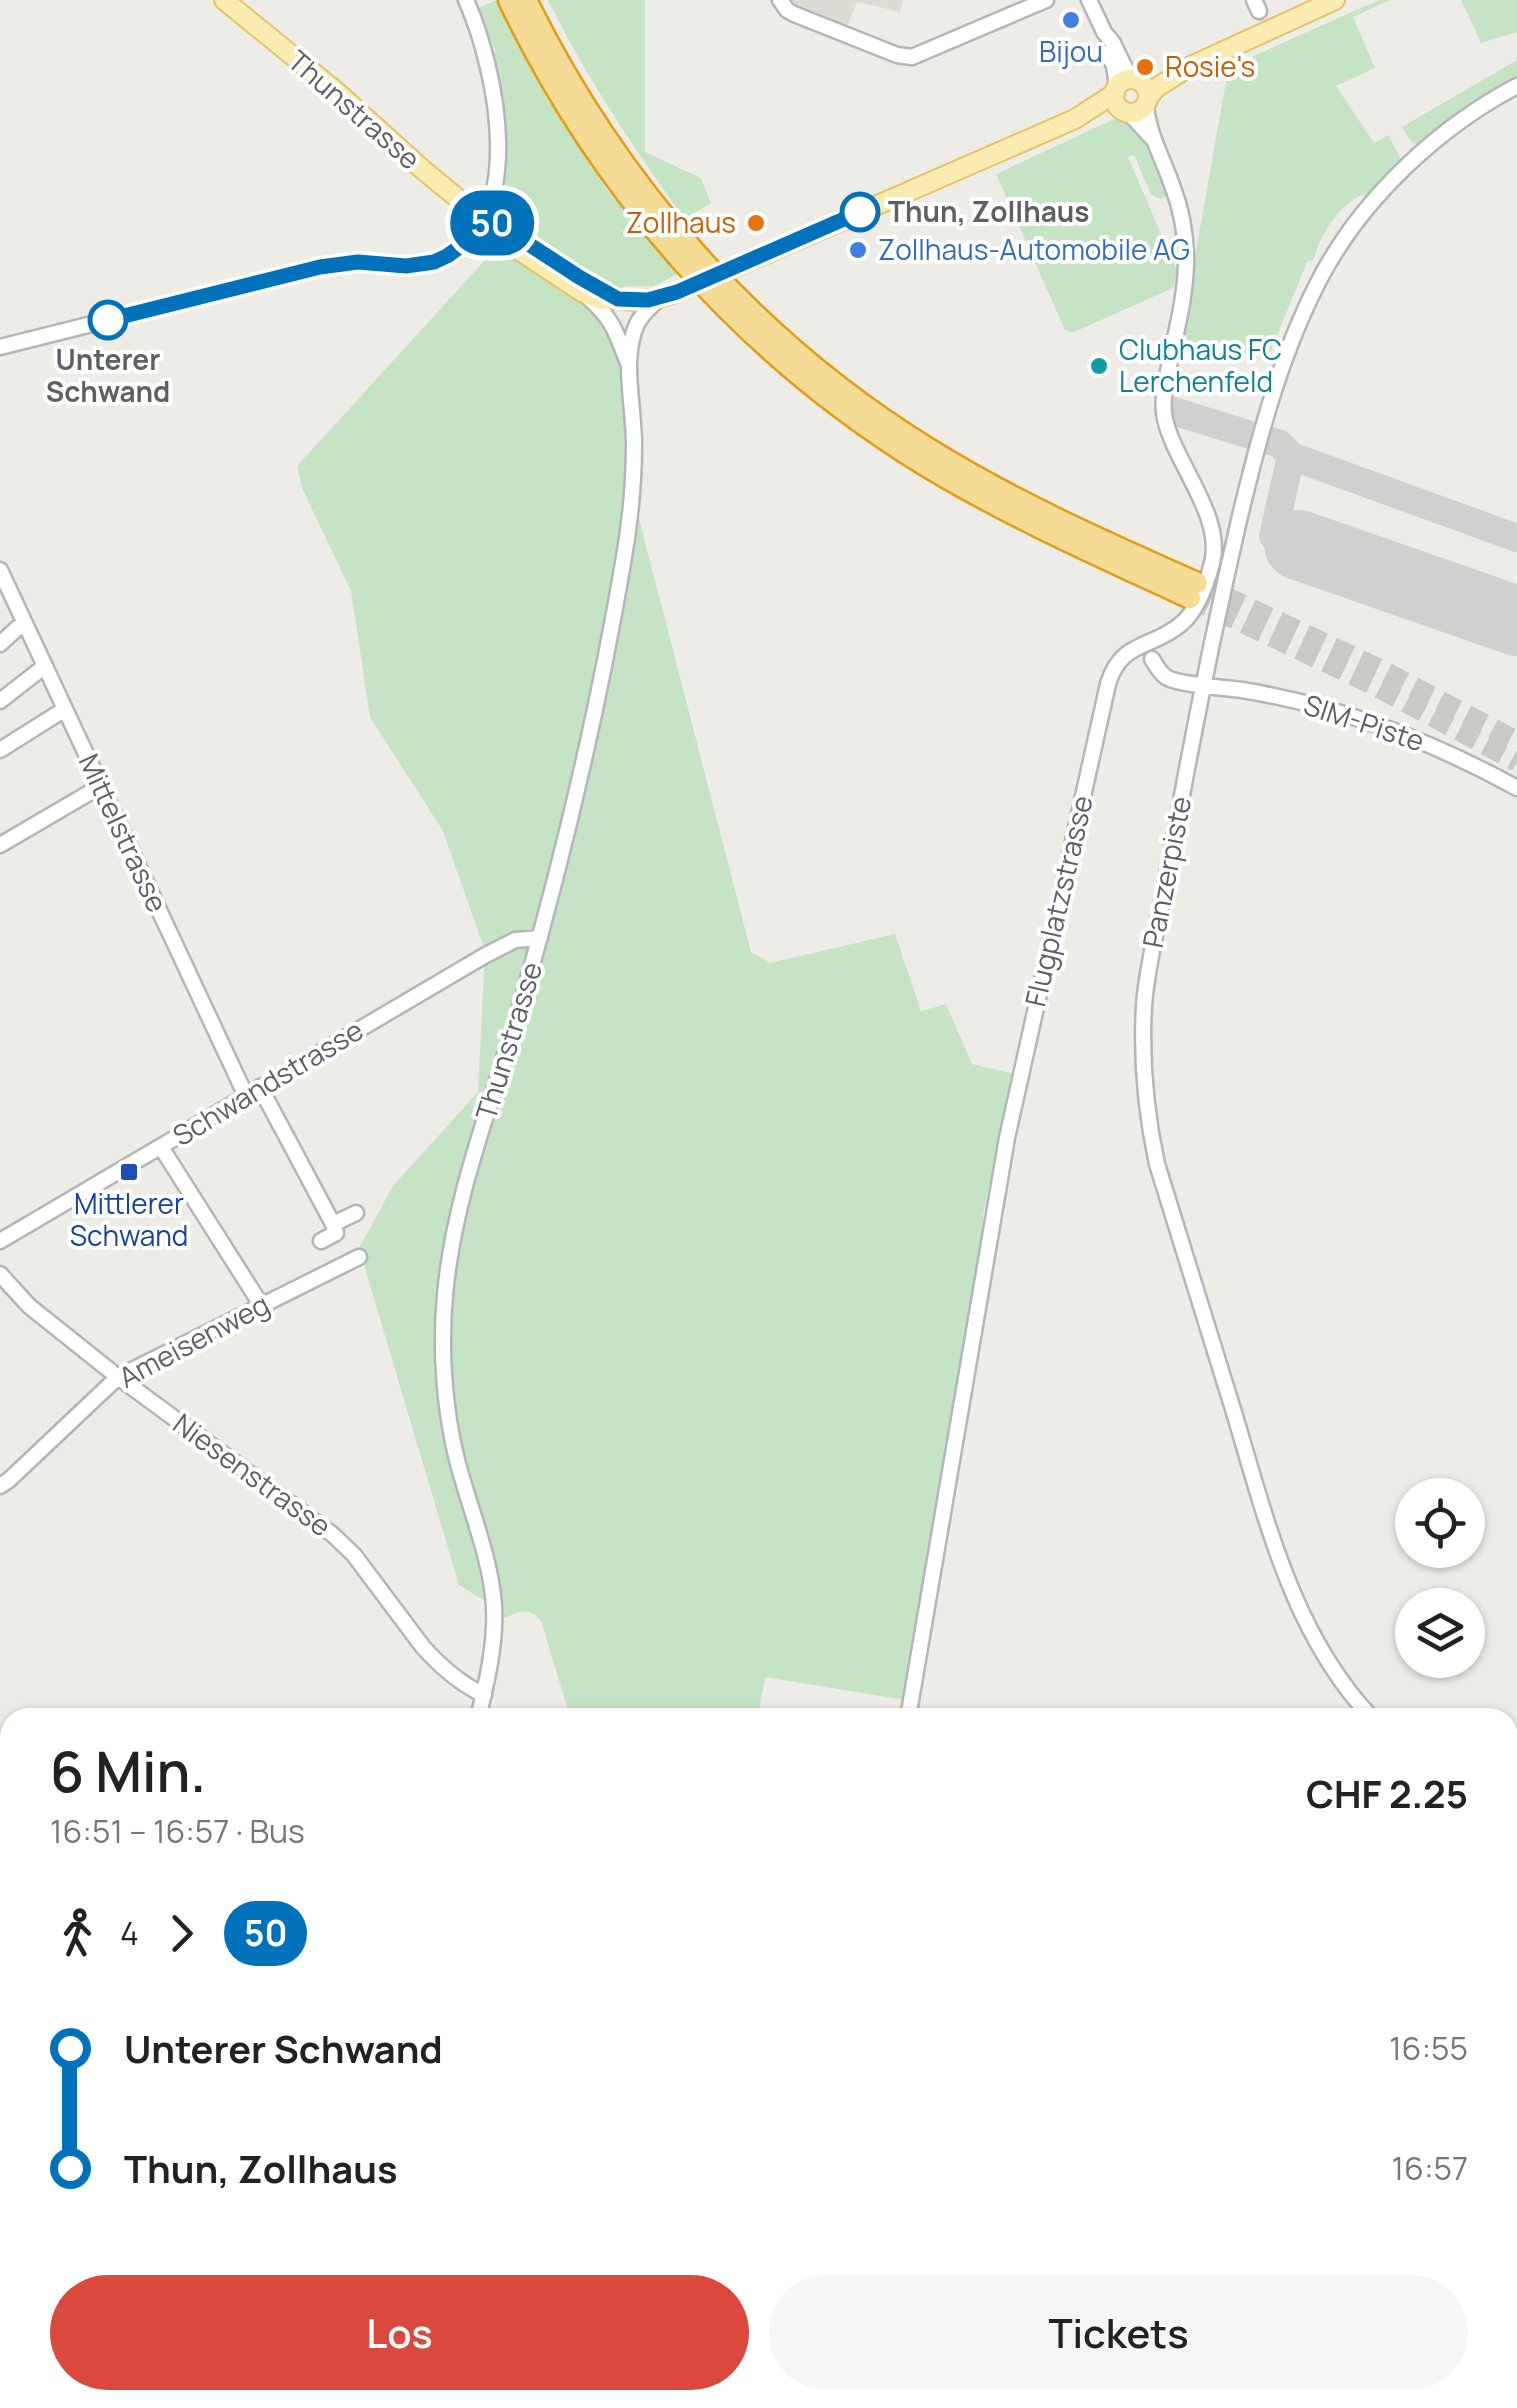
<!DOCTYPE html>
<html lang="de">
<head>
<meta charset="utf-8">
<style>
  body { margin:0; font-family:Manrope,sans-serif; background:#f6f6f6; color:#222; height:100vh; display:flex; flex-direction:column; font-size:38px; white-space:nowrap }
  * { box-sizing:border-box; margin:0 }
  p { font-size:32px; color:#767676 }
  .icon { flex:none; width:55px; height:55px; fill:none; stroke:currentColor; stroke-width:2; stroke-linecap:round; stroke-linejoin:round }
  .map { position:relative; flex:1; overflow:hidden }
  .details { position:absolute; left:0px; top:1708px; width:1518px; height:702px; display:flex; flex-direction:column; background:#fff; border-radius:30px 30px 0 0; box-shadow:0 2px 8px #0004 }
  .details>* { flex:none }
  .badge { padding:0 20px; border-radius:32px; font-size:35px; line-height:65px }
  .fabs { position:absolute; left:1395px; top:1478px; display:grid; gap:20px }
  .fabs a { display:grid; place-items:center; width:90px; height:90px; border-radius:50%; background:#fff; box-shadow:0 2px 8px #0004; font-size:50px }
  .map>.badge { position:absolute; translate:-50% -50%; box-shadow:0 0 0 5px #fff }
  .legs { display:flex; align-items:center; gap:15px; height:110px; padding:0 50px; font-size:32px }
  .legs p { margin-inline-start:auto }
  .head { display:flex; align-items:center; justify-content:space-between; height:170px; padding:0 50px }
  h1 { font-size:55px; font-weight:600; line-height:75px }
  .cta { display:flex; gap:20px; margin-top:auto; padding:20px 50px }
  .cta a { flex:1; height:115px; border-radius:60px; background:#db493e; color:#fff; font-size:40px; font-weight:600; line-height:115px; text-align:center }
  .cta a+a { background:#f6f6f6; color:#222 }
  ul { padding:0 50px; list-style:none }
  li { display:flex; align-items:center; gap:35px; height:120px; font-size:38px }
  li i { display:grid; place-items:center; width:15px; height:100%; margin:0 12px; background:currentColor }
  li i::after { content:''; width:25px; height:25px; margin:-12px; border:8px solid; border-radius:50%; background:#fff }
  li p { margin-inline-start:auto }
  li:first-child i { background:linear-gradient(#0000 50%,currentColor 0) }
  li:last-child i { background:linear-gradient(currentColor 50%,#0000 0) }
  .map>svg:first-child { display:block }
</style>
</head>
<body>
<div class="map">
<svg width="1517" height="2408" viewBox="0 0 1517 2408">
  <rect width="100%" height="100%" fill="#eeece6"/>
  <path fill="#dedbd4" d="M790,0H903L900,12L857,2L847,26L794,6Z"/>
  <path fill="#c4e4c4" d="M496,0L544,93L607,190L677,274L654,286L617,287L495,214L507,129L489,55L496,51L475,10Z
    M548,0H645V152L701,178L711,203L685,219C635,150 586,77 548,0Z
    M1379,0H1390L1353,17L1375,68L1336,86L1374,143L1388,135L1400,157L1399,166L1368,199L1362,194C1358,198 1352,200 1348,204C1331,217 1318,241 1313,261L1308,260L1268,357L1180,341L1227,76L1215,73Z
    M1461,0H1517V32L1481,43Z
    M1517,60V79L1421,145L1412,143L1402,127Z
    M1114,119C1134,119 1141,138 1150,154L1153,153L1170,195L1160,199L1151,194L1134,155L1128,157L1177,271L1173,288L1072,333L1065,330L996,174Z
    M497,247C519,261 541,275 563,288C574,295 587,301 596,309C629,343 633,461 623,506L637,511L751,952L770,963L895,934L921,1011L946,1004L972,1064L1015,1074L1003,1118L983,1216L992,1256L905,1700L765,1677L758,1717H570L541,1621C526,1604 519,1614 500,1619L496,1608L459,1585L359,1248L393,1186L478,1092L485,951L443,831L370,717L351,591L302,488L297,466Z"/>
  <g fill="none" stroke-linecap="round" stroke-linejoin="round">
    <path stroke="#d0d0ce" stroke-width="28" d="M1173,411L1280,444L1291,456L1517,538
      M1291,456L1273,536L1299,545"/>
    <path stroke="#d0d0ce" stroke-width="70" d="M1299,545L1517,621"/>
    <path stroke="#cac9c6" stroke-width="20" stroke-dasharray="20 10" stroke-linecap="butt" d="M1197,583L1382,670L1517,741
      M1190,598L1373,685L1517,762"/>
    <g stroke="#b3b6b9" stroke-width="19">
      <path id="minor" d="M780,0L787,10L794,14L897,55L912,57L1046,0
        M1089,0L1104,32L1113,43L1125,68L1134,79
        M1254,0L1259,11
        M1108,53L1114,66L1117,86
        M1129,113L1153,139
        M588,297C615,322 615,331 628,363
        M0,347L320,267C333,265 345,263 358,263C383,263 410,270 435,262C532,229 496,68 466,0
        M0,570L246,1096
        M0,644L24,622
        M1152,659C1156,665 1159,672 1166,677C1175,684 1227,688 1242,690C1340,706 1430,740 1517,788
        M0,701L45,666
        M0,750L65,709
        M0,845L101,786
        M260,1087L333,1224L336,1233L321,1241
        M161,1147L258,1300
        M333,1224L356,1213
        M0,1241L484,956L515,940L540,938
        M0,1274L29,1306L118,1377L332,1534L354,1555L423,1647C440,1666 461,1684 484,1695
        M0,1486L9,1480L118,1377L359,1257
        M478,1718C487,1681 496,1644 494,1606C491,1558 469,1507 457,1460C444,1408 440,1349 445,1295C454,1193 495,1095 523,997C564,854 598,710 623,563C630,524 634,484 634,443C634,406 621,358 637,324C642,313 653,305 662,296
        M908,1718L1007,1138L1108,684C1121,640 1152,649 1181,624C1197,611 1207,582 1212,563C1224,516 1175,464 1165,419C1161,402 1166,383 1169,366C1176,332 1186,295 1186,260C1186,235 1181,208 1172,185C1163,159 1148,133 1146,105
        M1372,1718C1291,1633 1265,1514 1232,1406C1207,1325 1182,1245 1157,1164C1146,1113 1141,1058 1144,1006C1146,976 1153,946 1159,917C1167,874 1175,832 1183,790C1200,698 1219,607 1240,516C1260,433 1282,349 1323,273C1365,196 1439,127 1517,86
        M1508,1822L1517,1827
        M0,2325L10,2327
        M56,2400L57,2408
        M772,2400L776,2408
        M1422,2400L1438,2408
        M792,2408L794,2400
        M1235,2408C1274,2400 1313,2398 1352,2408"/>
    </g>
    <g stroke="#e6c167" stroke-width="22">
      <path id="major" d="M224,0L337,92L422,169L484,220L499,237L582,292L601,300L617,299
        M1114 96a17 17 0 1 1 34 0a17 17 0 1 1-34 0Z
        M1149,97L1156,88L1191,66L1335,0
        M731,269L1075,119L1115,93
        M610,294C629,307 657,299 677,292"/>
    </g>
    <g stroke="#e19e13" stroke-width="25">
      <path id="highway" d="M509,0C600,191 744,354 925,465C1009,516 1100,556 1190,598
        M526,0C617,185 755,343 932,451C1016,503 1107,543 1197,583"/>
    </g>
    <use href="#minor" stroke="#fff" stroke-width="14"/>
    <use href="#major" stroke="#f9ecb0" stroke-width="18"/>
    <use href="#highway" stroke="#f4db96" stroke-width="20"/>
    <g stroke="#e6c167" stroke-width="22" stroke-linecap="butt">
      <path id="major-bridge" d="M677,292L731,269"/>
    </g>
    <use href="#major-bridge" stroke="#f9ecb0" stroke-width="18"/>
  </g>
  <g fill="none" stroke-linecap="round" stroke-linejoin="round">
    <g stroke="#fff" stroke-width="22">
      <path id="line-1" d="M108,320L320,267L358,262L406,266L434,262L447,256L464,244L484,220L504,228L579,277L618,299L648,300L677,292L860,212"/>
    </g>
    <use href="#line-1" stroke="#0072bc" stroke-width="15"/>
  </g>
  <g fill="#3f7fe0" stroke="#fff" stroke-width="4">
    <circle cx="1071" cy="20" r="10"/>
    <circle cx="858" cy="250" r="10"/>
  </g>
  <g fill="#e8710a" stroke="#fff" stroke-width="4">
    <circle cx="1145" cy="67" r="10"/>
    <circle cx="756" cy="223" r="10"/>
  </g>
  <g fill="#fff" stroke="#0072bc" stroke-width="5">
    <circle cx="860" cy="212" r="18"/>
    <circle cx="108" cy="320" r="18"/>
  </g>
  <circle fill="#0f9aa8" stroke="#fff" stroke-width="4" cx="1099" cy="366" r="10"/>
  <rect fill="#1a4fb4" stroke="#fff" stroke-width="4" x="119" y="1162" width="20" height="20" rx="5"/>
  <g text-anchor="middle" stroke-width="8" stroke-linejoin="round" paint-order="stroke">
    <g font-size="28" fill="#366cbe" stroke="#fff">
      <text x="1071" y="62">Bijou</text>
      <text x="878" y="260" text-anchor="start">Zollhaus-Automobile AG</text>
    </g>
    <g font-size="28" fill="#c56008" stroke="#fff" text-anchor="start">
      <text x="1165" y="77">Rosie's</text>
      <text x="736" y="233" text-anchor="end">Zollhaus</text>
    </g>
    <g font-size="28" fill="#5d6165" stroke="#fff">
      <text transform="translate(354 110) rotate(41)" y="10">Thunstrasse</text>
      <text transform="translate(1364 723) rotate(18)" y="10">SIM-Piste</text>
      <text transform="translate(123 833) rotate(65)" y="10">Mittelstrasse</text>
      <text transform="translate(1167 872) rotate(-79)" y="10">Panzerpiste</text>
      <text transform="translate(1059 901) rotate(-77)" y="10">Flugplatzstrasse</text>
      <text transform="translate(509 1041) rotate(-73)" y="10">Thunstrasse</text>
      <text transform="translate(268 1083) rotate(-31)" y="10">Schwandstrasse</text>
      <text transform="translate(194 1341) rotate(-28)" y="10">Ameisenweg</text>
      <text transform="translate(252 1475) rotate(36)" y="10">Niesenstrasse</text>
    </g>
    <g font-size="28" font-weight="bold" fill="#5d6165" stroke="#fff" text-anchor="start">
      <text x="888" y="222">Thun, Zollhaus</text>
      <text x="108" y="370" text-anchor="middle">Unterer<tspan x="108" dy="32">Schwand</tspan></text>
    </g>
    <g font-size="28" fill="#0d838f" stroke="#fff" text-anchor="start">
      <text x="1119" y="360">Clubhaus FC<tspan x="1119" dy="32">Lerchenfeld</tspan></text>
    </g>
    <g font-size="28" fill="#164399" stroke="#fff">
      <text x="129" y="1214">Mittlerer<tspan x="129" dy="32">Schwand</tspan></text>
    </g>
  </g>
</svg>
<div class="fabs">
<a><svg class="icon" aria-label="locate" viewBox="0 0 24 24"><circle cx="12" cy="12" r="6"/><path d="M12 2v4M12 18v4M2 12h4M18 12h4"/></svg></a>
<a><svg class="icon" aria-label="layers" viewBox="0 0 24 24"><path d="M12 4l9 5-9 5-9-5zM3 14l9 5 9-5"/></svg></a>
</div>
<b class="badge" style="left:492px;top:223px;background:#0072bc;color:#fff">50</b>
<section class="details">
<div class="head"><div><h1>6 Min.</h1><p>16:51 – 16:57 · Bus</p></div><b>CHF 2.25</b></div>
<div class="legs"><svg class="icon" aria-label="walk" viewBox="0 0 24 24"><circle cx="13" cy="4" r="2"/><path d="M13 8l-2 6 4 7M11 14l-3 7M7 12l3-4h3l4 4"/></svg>4<svg class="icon" aria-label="forward" viewBox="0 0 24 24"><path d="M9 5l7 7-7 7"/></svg><b class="badge" style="background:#0072bc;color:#fff">50</b></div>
<ul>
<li><i style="color:#0072bc"></i><b>Unterer Schwand</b><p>16:55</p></li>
<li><i style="color:#0072bc"></i><b>Thun, Zollhaus</b><p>16:57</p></li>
</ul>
<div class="cta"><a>Los</a><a>Tickets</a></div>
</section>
</div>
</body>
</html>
